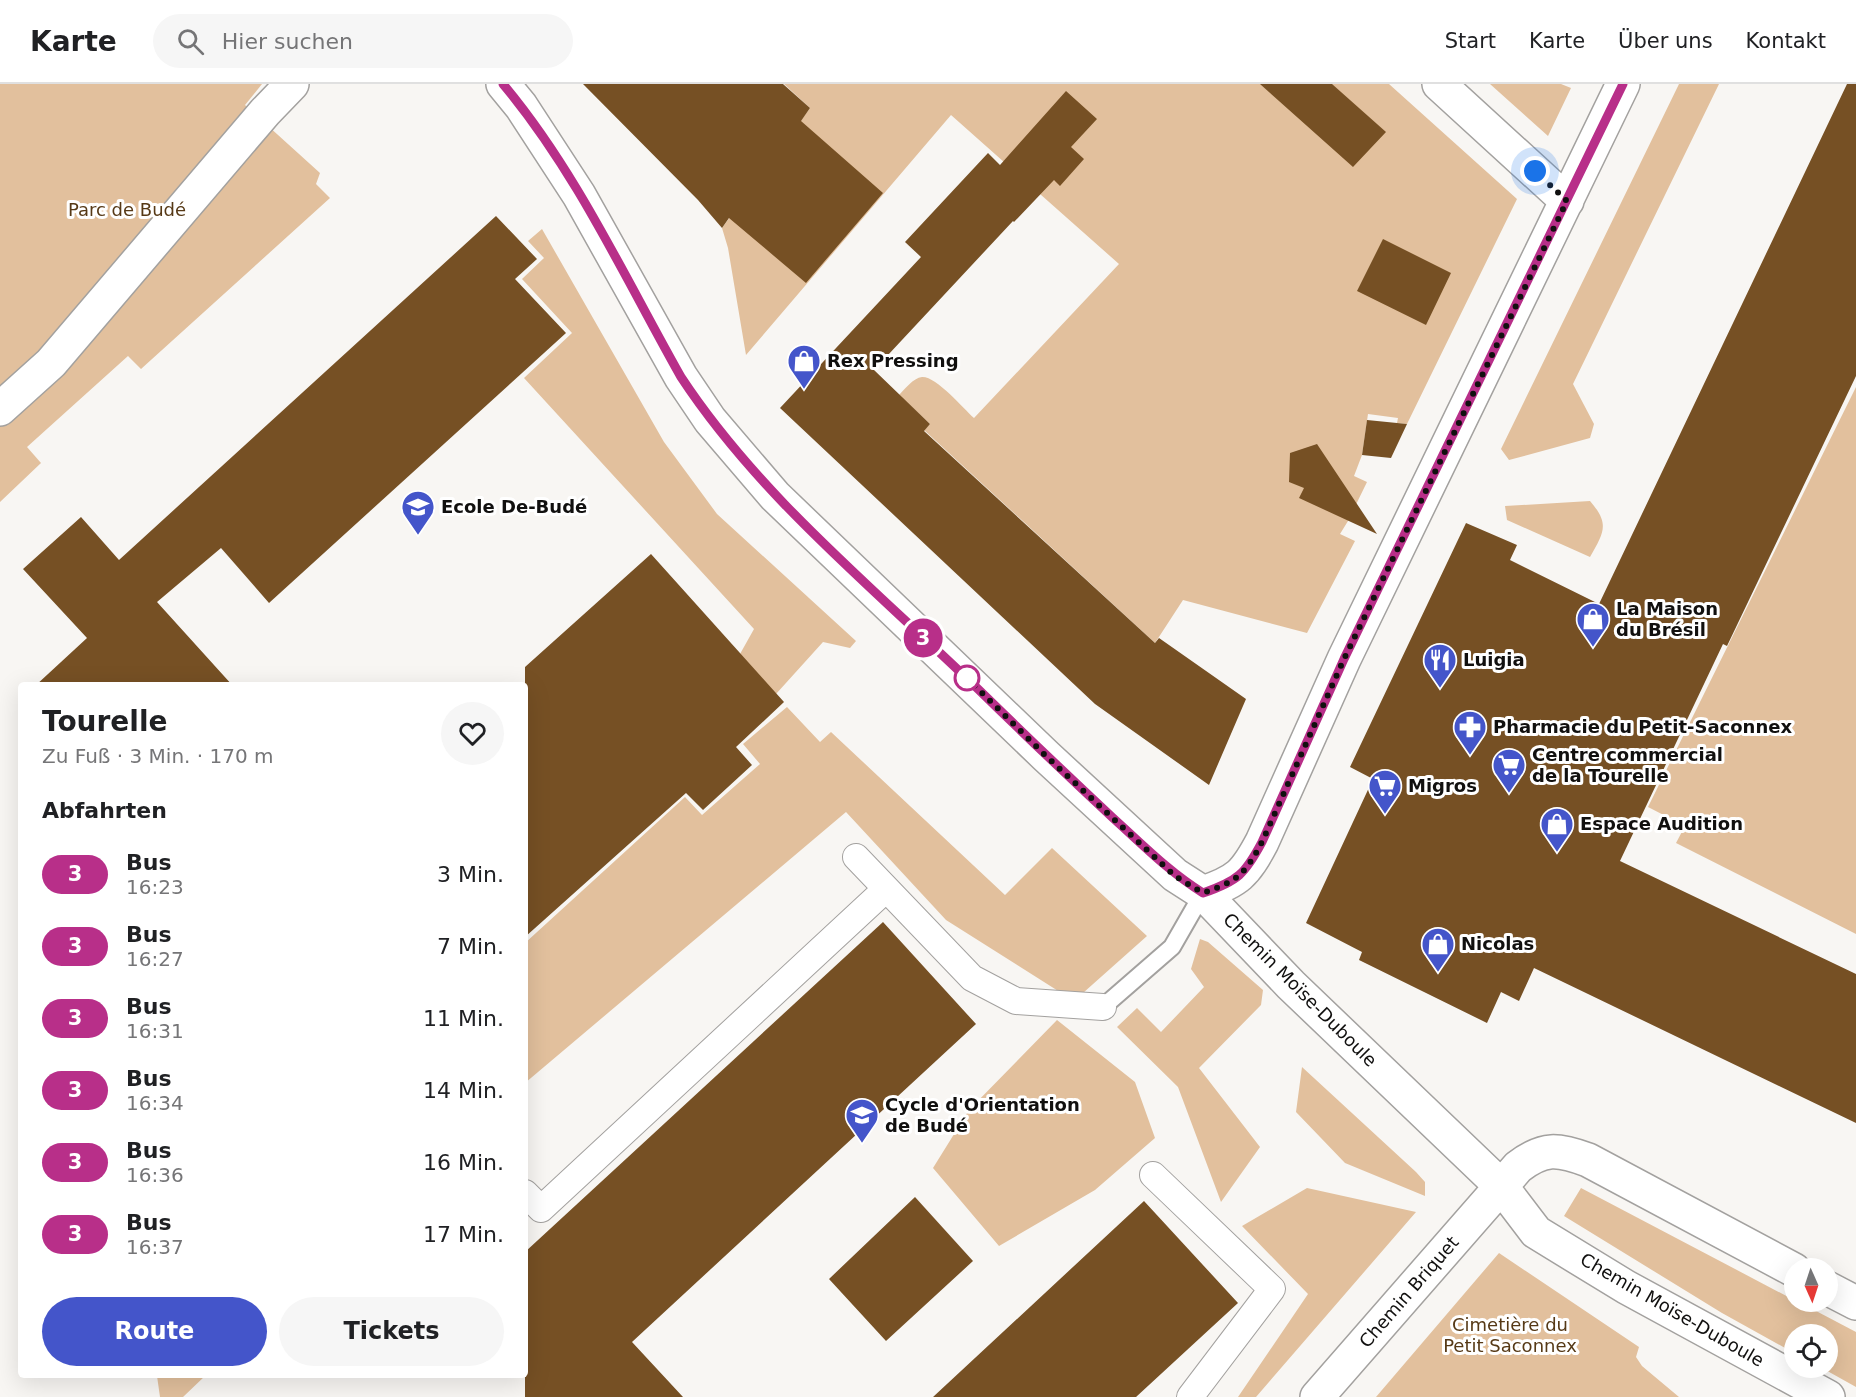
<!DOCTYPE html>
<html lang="de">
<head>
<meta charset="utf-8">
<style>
  body { margin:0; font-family:"DejaVu Sans",sans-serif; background:#f6f6f6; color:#202124; height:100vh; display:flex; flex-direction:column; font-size:22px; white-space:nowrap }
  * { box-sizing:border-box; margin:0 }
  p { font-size:20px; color:#757577 }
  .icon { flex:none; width:33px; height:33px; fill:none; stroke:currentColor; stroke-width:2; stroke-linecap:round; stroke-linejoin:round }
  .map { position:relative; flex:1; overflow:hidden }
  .side { position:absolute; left:18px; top:598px; width:510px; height:696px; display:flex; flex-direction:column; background:#fff; border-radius:6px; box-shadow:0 6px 24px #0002 }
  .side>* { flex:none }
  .badge { padding:0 12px; border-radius:20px; font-size:21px; line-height:39px }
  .needle { width:39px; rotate:177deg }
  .tools { position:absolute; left:1784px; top:1174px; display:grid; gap:12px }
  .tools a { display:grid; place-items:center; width:54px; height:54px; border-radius:50%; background:#fff; box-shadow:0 6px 24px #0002; font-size:30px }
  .you { position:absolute; width:30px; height:30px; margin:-15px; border:4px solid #fff; border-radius:50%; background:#1a73e8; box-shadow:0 0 0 9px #1a73e833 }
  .map>.badge { position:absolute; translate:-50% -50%; box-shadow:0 0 0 3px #fff }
  h2 { padding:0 24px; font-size:22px; line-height:54px }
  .round { display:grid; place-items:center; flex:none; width:63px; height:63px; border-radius:32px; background:#f6f6f6 }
  .overview { display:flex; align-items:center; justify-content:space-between; height:102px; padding:0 24px }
  h1 { font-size:28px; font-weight:700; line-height:45px }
  .action { display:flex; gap:12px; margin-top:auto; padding:12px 24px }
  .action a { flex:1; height:69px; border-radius:36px; background:#4455ca; color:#fff; font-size:24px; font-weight:700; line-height:69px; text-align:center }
  .action a+a { background:#f6f6f6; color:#202124 }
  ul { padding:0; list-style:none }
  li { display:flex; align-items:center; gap:18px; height:72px; padding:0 24px }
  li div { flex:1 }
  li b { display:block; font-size:22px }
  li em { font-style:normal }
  li .badge { min-width:66px; font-weight:700; text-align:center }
  header { display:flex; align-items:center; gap:36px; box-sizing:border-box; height:84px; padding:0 30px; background:#fff; border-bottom:2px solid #e0e0e0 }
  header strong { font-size:28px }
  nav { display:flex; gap:33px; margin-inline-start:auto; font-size:21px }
  .search { width:420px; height:54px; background:#f6f6f6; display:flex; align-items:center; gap:15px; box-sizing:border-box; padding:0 21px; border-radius:33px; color:#757577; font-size:22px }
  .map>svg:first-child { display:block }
</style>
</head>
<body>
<header>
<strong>Karte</strong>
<div class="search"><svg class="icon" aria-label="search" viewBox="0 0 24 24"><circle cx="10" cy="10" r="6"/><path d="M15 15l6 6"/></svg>Hier suchen</div>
<nav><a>Start</a><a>Karte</a><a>Über uns</a><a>Kontakt</a></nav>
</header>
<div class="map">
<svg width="1856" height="1313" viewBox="0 0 1856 1313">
  <rect width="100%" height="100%" fill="#f8f6f3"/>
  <path fill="#e2c09d" d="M0,0H262L245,21L320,89L316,100L330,114L141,285L128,272L27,363L41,379L0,418Z
    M784,0H1389L1517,115L1407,340L1397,339L1398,334L1368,330L1362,371L1354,392L1367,398L1348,437L1340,450L1355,457L1307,549L1183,516L1155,559L924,346L930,340L899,311C905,305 913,294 922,293C936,292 963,324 974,334L1119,180L951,31L746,271L728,164L722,144L810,24Z
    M1490,0H1561L1571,4L1548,52Z
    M1679,0H1719L1573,300L1594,340L1590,354L1509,376L1501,365Z
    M542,145L664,358L717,430L856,557L850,564L823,558L776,610L740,570L754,545L524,294L572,249L522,195L544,174L528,157Z
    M1856,303V850L1676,759L1685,742L1648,723Z
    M1590,417C1610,440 1604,448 1590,473L1507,436L1505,422Z
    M787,623L820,658L831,648L1005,811L1052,764L1147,852L1074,917L946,836L846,728L525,999V859L685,713L702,731L760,680L743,660Z
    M1200,855L1208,858L1263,906L1261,921L1199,984L1260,1063L1221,1118L1178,1003L1117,943L1137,924L1161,948L1204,903L1191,885Z
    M1057,936L1135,998L1155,1054L1095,1106L999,1162L933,1084L969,1026Z
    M1302,983L1416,1088L1425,1098V1112L1345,1079L1296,1028Z
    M1307,1104L1416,1128L1256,1313H1238L1308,1210L1242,1142Z
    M1581,1104L1794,1216V1218H1799L1856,1248V1303L1822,1284H1827V1251H1794V1269L1722,1229L1564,1132Z
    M1499,1169L1639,1263L1636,1273L1642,1282L1679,1313H1376Z
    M157,1292H205L183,1313H160Z"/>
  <path fill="#765024" d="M583,0H783L810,24L801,37L883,109L806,199L729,134L722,144L698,116Z
    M1260,0H1332L1386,48L1353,83Z
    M1847,0H1856V292L1727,562L1723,560L1620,777L1856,890V1039L1534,884L1519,917L1501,908L1487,939L1359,876L1362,868L1306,839L1373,695L1350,683L1466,439L1517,461L1510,476L1599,520Z
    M1066,7L1097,35L1071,63L1084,75L1060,102L1054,96L1014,138L1013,137L874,286L930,340L924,347L1155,559L1159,554L1246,615L1209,701L1095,620L780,324L921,173L905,158L988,69L1000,81Z
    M496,132L537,175L515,195L566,249L269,519L221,464L157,518L233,602H35L87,554L23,485L81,433L119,476Z
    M1383,155L1451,189L1426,241L1357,207Z
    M1367,336L1407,340L1391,374L1362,371Z
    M1317,360L1377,450L1299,414L1304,404L1289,398L1290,369Z
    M651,470L784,618L736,663L752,681L703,726L686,709L525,853V583Z
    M883,838L976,940L632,1258L683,1313H525V1168Z
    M915,1113L973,1177L886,1257L829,1195Z
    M1144,1117L1238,1219L1136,1313H933Z"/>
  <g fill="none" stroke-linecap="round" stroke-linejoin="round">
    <g stroke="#a3a19f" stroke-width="20">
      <path id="service" d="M1103,923L1172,863L1203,809"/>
    </g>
    <g stroke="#a3a19f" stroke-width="28">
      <path id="pedestrian" d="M856,773L972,894L1016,917L1103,923
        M1153,1091L1272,1205L1190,1313
        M525,1109L541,1125L886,805"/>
    </g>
    <g stroke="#a3a19f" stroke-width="36">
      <path id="minor" d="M503,0L521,22L579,111L681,293L710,336L775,412L1046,672L1175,791L1203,809L1291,901L1501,1102L1536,1148L1626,1203L1828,1313
        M1439,0L1567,117
        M0,325L51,279L265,28L292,0
        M1203,809C1238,797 1245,790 1262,758L1344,575L1623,0
        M1827,1204L1856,1219
        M1317,1313L1518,1083C1544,1063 1558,1065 1588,1076L1794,1186"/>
    </g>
    <use href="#service" stroke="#fff" stroke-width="16"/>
    <use href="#pedestrian" stroke="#fff" stroke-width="26"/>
    <use href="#minor" stroke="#fff" stroke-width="33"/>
  </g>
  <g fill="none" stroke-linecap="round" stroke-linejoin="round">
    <g stroke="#fff" stroke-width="14">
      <path id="line" d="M503,0C576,87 625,194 681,293C760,413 875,505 978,605C1022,648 1067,691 1113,734C1143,761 1168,787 1203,809C1238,797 1245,790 1262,758L1344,575L1623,0"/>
    </g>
    <use href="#line" stroke="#b82f89" stroke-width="9"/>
    <path stroke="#11100f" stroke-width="6" stroke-dasharray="0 10.8" d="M967,594L1046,672L1175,792L1203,809C1238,797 1245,790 1262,758L1344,575L1567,117L1535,87"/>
  </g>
  <defs>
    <g id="shop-pin" transform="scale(1.725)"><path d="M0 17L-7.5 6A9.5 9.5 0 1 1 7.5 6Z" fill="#4455ca" stroke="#fff"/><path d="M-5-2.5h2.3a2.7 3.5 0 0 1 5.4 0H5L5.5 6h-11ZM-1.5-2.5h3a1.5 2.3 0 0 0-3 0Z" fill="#fff"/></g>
    <g id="school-pin" transform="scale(1.725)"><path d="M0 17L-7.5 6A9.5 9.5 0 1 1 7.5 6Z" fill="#4455ca" stroke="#fff"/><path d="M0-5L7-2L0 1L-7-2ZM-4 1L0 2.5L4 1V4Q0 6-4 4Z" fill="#fff"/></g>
    <g id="restaurant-pin" transform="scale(1.725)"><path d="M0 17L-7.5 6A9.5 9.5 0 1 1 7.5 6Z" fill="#4455ca" stroke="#fff"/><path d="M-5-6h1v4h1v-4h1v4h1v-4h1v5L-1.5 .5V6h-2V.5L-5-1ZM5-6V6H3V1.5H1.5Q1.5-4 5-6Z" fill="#fff"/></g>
    <g id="pharmacy-pin" transform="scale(1.725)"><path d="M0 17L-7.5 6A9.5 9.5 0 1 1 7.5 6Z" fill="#4455ca" stroke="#fff"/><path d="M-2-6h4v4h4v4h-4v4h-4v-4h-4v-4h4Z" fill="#fff"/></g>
    <g id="supermarket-pin" transform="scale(1.725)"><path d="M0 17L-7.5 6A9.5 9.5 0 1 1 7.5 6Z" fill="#4455ca" stroke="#fff"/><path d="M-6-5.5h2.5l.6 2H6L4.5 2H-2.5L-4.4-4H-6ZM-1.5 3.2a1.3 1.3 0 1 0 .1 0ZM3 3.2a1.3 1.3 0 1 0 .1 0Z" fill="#fff"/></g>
  </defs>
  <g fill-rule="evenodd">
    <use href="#shop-pin" x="804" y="277"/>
    <use href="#school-pin" x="418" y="423"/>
    <use href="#shop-pin" x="1593" y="535"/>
    <use href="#restaurant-pin" x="1440" y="576"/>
    <use href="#pharmacy-pin" x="1470" y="643"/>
    <use href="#supermarket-pin" x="1509" y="681"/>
    <use href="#supermarket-pin" x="1385" y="702"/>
    <use href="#shop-pin" x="1557" y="740"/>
    <use href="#shop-pin" x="1438" y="860"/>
    <use href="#school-pin" x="862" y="1031"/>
  </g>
  <circle fill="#fff" stroke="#b82f89" stroke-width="3" cx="967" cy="594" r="12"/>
  <g text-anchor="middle" stroke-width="6" stroke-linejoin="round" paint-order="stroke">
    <g font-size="18" fill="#563916" stroke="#fff">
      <text x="127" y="132">Parc de Budé</text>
      <text x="1510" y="1247">Cimetière du<tspan x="1510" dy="21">Petit Saconnex</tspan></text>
    </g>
    <g font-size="18" font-weight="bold" fill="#11100f" stroke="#fff" text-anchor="start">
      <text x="827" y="283">Rex Pressing</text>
      <text x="441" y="429">Ecole De-Budé</text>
      <text x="1616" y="531">La Maison<tspan x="1616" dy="21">du Brésil</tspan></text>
      <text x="1463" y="582">Luigia</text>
      <text x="1493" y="649">Pharmacie du Petit-Saconnex</text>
      <text x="1532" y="677">Centre commercial<tspan x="1532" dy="21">de la Tourelle</tspan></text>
      <text x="1408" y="708">Migros</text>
      <text x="1580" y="746">Espace Audition</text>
      <text x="1461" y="866">Nicolas</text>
      <text x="885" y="1027">Cycle d'Orientation<tspan x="885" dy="21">de Budé</tspan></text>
    </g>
    <g font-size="18" fill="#11100f" stroke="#fff">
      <text transform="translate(1300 906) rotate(45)" y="6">Chemin Moïse-Duboule</text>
      <text transform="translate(1409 1208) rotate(-49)" y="6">Chemin Briquet</text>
      <text transform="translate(1672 1226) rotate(30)" y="6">Chemin Moïse-Duboule</text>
    </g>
  </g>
</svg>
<div class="tools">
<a><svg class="needle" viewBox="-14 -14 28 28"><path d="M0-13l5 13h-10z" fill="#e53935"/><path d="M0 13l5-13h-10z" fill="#757577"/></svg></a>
<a><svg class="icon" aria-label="locate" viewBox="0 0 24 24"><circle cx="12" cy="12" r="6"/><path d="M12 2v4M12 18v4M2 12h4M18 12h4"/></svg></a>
</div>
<div class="you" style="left:1535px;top:87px"></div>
<b class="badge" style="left:923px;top:554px;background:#b82f89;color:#fff">3</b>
<section class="side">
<div class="overview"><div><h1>Tourelle</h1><p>Zu Fuß · 3 Min. · 170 m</p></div><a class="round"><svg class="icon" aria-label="heart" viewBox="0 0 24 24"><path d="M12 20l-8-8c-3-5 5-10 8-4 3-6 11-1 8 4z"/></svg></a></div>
<h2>Abfahrten</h2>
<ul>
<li><span class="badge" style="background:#b82f89;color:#fff">3</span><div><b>Bus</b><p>16:23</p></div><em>3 Min.</em></li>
<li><span class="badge" style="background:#b82f89;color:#fff">3</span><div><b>Bus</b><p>16:27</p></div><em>7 Min.</em></li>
<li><span class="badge" style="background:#b82f89;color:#fff">3</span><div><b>Bus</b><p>16:31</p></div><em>11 Min.</em></li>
<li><span class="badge" style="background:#b82f89;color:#fff">3</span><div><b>Bus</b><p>16:34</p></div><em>14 Min.</em></li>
<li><span class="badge" style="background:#b82f89;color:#fff">3</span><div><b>Bus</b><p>16:36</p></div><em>16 Min.</em></li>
<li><span class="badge" style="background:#b82f89;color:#fff">3</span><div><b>Bus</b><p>16:37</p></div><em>17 Min.</em></li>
</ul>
<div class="action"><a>Route</a><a>Tickets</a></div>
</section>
</div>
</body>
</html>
